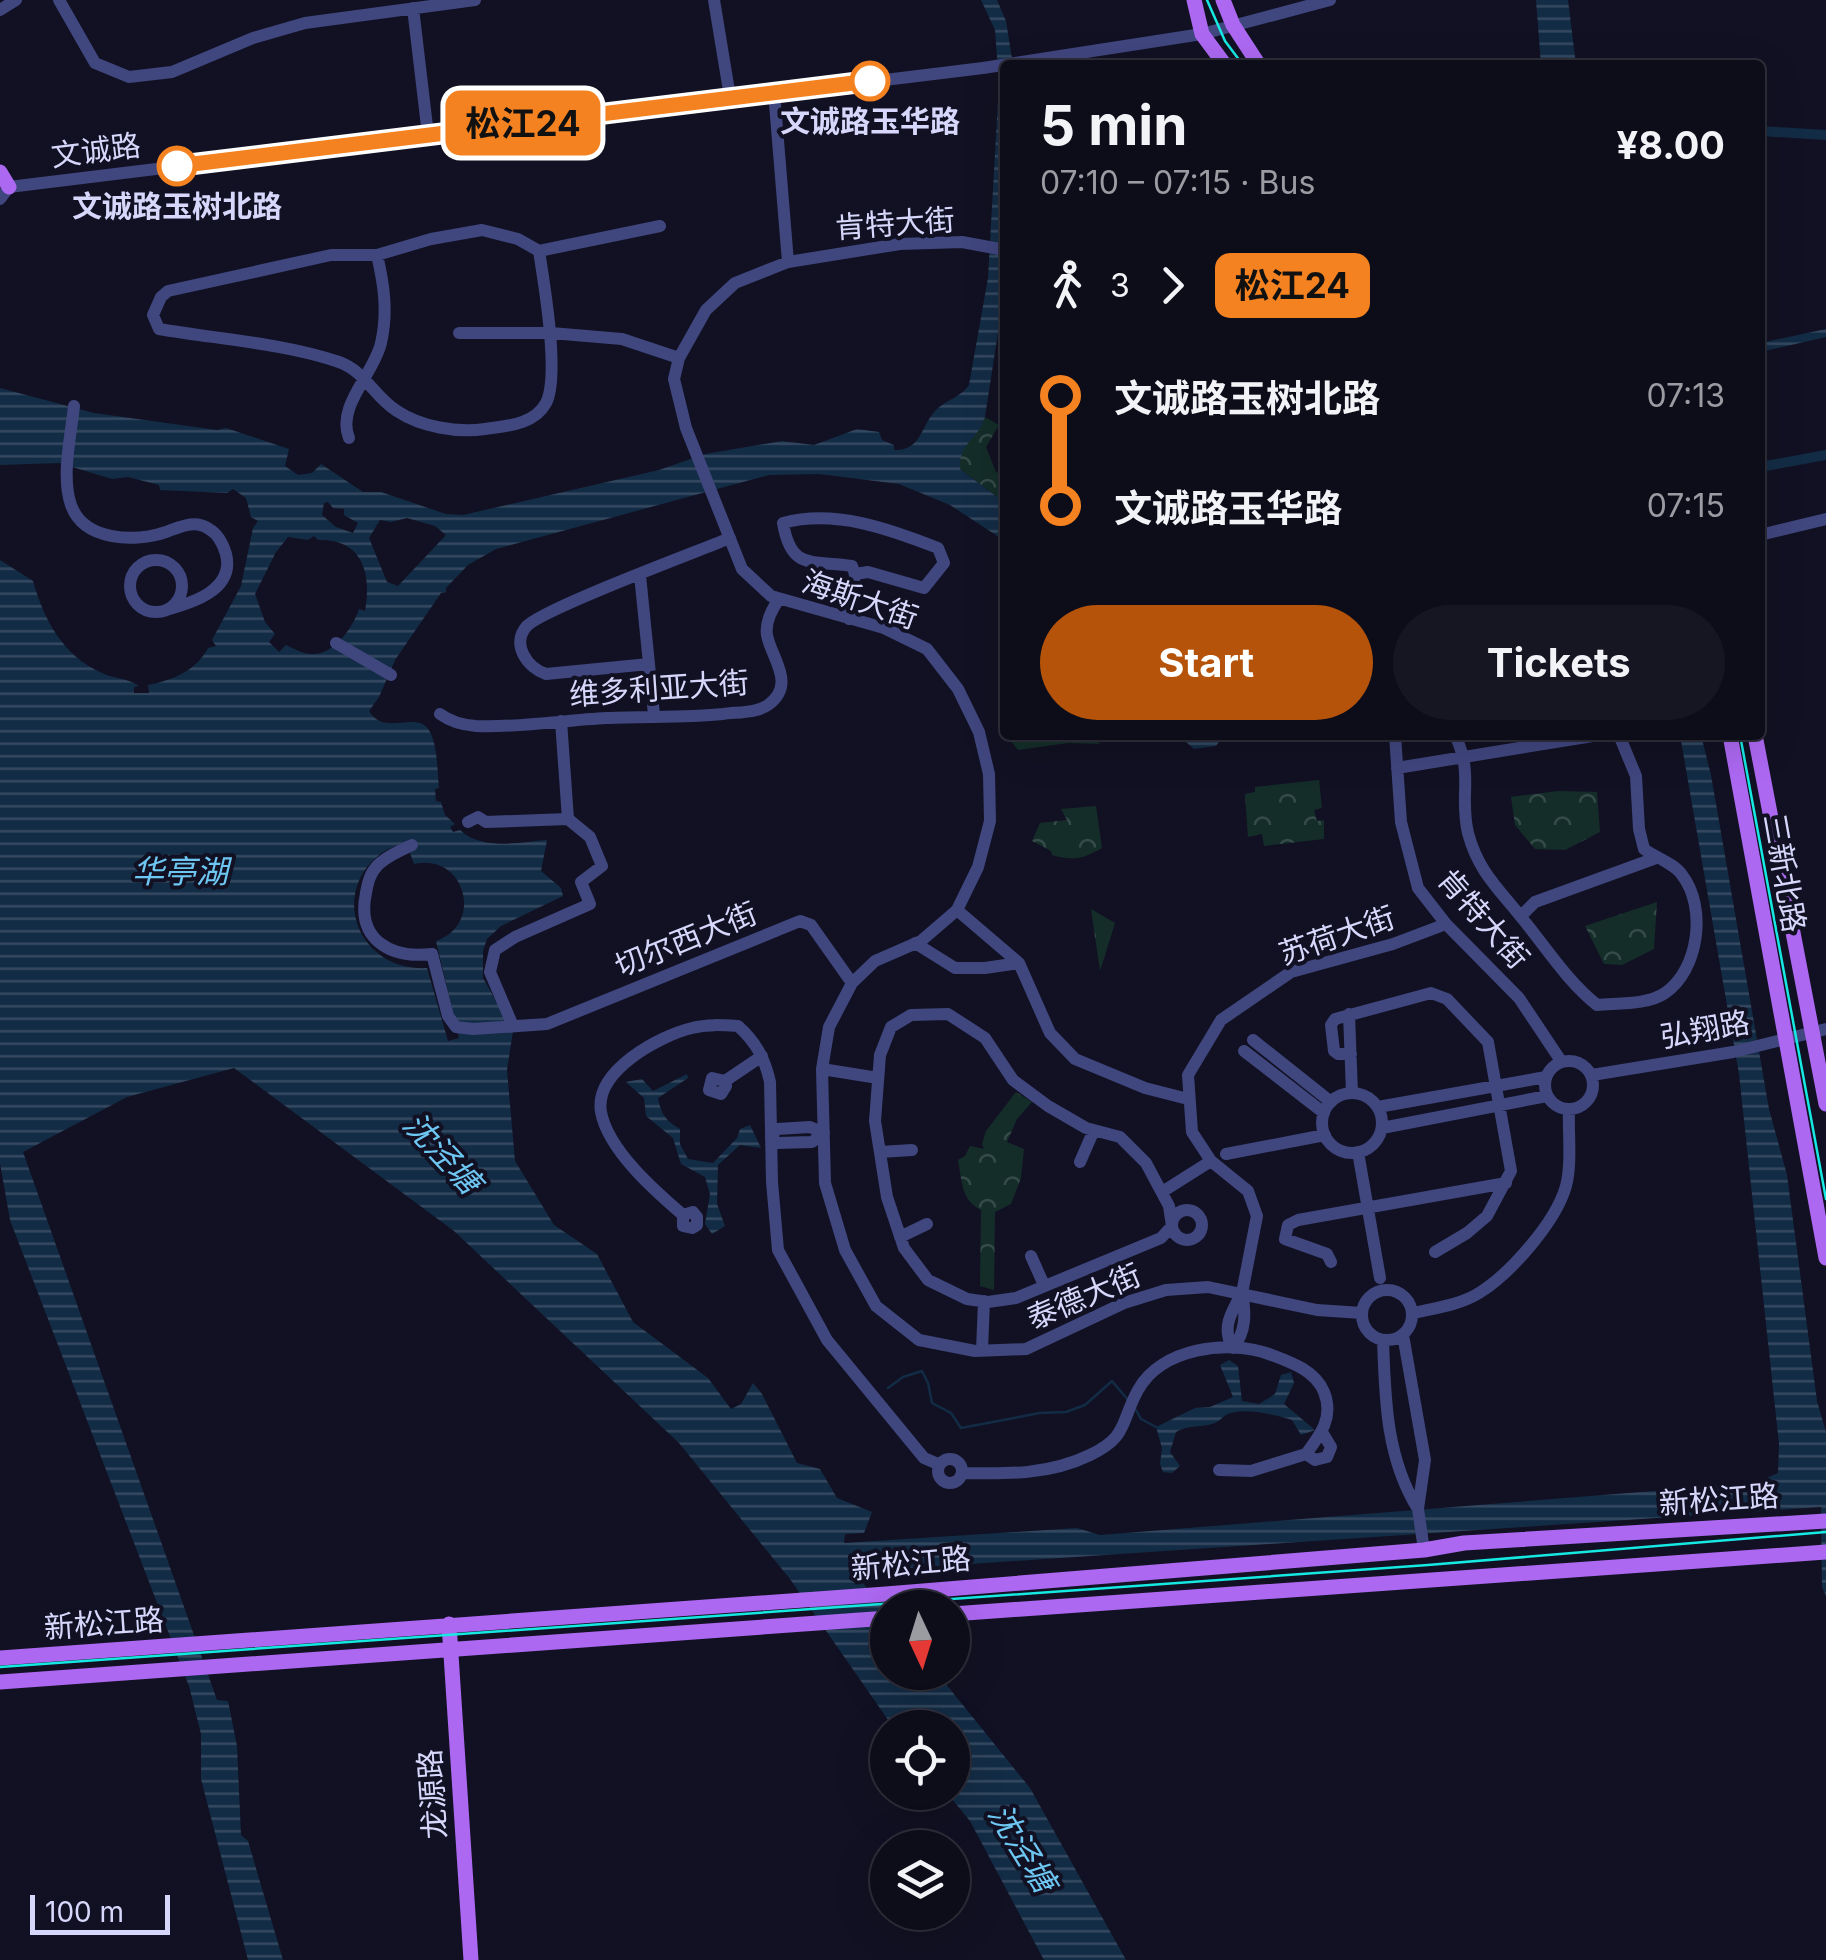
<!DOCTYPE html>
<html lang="en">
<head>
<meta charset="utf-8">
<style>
  body { margin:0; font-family:Inter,"Noto Sans SC",sans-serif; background:#161623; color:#f1f3f6; height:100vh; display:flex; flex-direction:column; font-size:38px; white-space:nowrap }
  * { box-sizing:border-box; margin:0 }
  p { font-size:32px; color:#9a9ca2 }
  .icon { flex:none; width:55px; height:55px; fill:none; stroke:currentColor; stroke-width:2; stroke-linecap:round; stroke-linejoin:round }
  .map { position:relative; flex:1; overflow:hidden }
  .sheet { position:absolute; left:1000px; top:60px; width:765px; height:680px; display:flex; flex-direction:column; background:#0d0d1a; border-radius:10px; box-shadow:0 10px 40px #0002,0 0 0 2px #2d2d39 }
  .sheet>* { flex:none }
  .badge { padding:0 20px; border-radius:15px; font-size:35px; line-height:65px }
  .needle { width:65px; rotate:176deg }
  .controls { position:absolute; left:870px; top:1590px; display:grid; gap:20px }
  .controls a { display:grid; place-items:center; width:100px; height:100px; border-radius:50%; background:#0d0d1a; box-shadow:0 10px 40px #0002,0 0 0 2px #2d2d39; font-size:50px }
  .scale { position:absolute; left:30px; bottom:25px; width:140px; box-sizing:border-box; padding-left:10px; border:5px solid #d6d7fb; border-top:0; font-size:28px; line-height:35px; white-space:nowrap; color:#d6d7fb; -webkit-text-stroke:8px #111123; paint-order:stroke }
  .map>.badge { position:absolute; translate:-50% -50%; box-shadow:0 0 0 5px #fff }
  .legs { display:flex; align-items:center; gap:15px; height:110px; padding:0 40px; font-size:32px }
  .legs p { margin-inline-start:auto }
  .headline { display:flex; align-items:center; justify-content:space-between; height:170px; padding:0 40px }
  h1 { font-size:55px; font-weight:700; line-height:75px }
  .cta { display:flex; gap:20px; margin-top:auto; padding:20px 40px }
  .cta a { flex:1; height:115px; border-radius:60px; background:#b45309; color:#fff; font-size:40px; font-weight:700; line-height:115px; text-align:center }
  .cta a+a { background:#161623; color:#f1f3f6 }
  ul { padding:0 40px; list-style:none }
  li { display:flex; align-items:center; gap:35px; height:110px; font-size:38px }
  li i { display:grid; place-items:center; width:15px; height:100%; margin:0 12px; background:currentColor }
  li i::after { content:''; width:25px; height:25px; margin:-12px; border:8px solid; border-radius:50%; background:#0d0d1a }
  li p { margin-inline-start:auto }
  li:first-child i { background:linear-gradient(#0000 50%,currentColor 0) }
  li:last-child i { background:linear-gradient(currentColor 50%,#0000 0) }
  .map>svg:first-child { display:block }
</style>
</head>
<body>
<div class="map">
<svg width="1826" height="1960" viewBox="0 0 1826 1960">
  <defs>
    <pattern id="park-crowns" width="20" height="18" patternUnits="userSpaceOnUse" patternTransform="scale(2.5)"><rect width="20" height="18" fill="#142d29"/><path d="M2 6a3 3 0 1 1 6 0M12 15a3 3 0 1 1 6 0" fill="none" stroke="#354b49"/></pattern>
    <pattern id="water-rules" width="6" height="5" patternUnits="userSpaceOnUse" patternTransform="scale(2.5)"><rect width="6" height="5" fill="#132c45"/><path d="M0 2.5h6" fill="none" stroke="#354a61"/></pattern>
  </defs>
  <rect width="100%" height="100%" fill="#111123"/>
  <path fill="url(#park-crowns)" d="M985,417L999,425L986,447L996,472L1005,477V503L959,468C958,443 979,438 985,417Z
    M1017,735L1024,739L1029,735H1093L1100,744L1068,743L1018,750L1010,740Z
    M1319,780L1322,808L1314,810L1317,821L1324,820V839L1264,846L1262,834L1248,837L1245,794L1255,792V787Z
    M1558,791L1597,792L1600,832L1565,850L1535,849L1515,825L1511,797Z
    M1096,806L1102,848C1083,859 1073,861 1052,855L1051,851L1032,841L1040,823L1067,820L1061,809Z
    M1657,902L1654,949L1622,965L1604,964L1585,926Z
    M1091,909L1115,923L1100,971Z
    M1016,1092L1032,1102L1017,1119L1007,1142L1024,1149L1021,1178L1011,1204L995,1212L994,1290L980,1286L981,1210C961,1200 962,1181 958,1160L965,1156L970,1146L984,1149L982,1144L986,1131Z"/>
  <path fill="url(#water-rules)" fill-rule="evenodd" d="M981,0H997L1006,21L1013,65H1005V287L985,417C979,439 958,443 960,469L1005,503V541L950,505L899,484L819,474L769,475L496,549L468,565L446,588V592L441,593L395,660L379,697L369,711C385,738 418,708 430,732C438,748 437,770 439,788L435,789L436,801L441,802L445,815L455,824L450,827L453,832L460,830C482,851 520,842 547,840L541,871L561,888L563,896L501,926L487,939L483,951V978L513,1031L507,1070L515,1161L554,1225L597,1254L633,1322L708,1378L731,1409L741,1404L753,1383L762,1394L797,1463L820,1469L837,1498L872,1512L864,1533L845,1534L844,1543L1077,1528L1100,1535L1755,1483L1778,1473L1779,1444L1739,1074L1680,735H1701L1711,775L1769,1109L1787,1175L1817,1401L1826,1432V1596L1822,1587L1821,1507L865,1571L861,1581L887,1612L888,1672L937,1673L1030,1788L1126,1960H1044L970,1821L947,1793L952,1792V1728L893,1727L790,1579L679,1443L454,1231L234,1068L127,1097L23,1152L217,1700L228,1701L237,1746L241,1835L248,1841L283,1960H248L201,1779V1734L189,1686L10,1220L0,1163V560L33,581C44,620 63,656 102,673C115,679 128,678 139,686L134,687V693H149L148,685C173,680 196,671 208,648L216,646L212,640L241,586L253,528L258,521L251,517L246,498L233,489L227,493L160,490L159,485L128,477L112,479L59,463L0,465V388L94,413L217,430L226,428L289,449L285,466L298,475L312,473L321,464L363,492H381L446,514L463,515L659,470L705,454L782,441L814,445L857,429L879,432L882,440L894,445V450C921,451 920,428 935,411C945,400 960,398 969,385L988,278L999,83L995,30ZM328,502L333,508L344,509V515L358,523L353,533L336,527L322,515L324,503ZM407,518L435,526L446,535L398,586L387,582L369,538L380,520L391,522ZM314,536L318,540C362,538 372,573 365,611L359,609C353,628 333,656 311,654C303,654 293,648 286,645L279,652L269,642L275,634L265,622L255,594L276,552L288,537L308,540ZM406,842L414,864C465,852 485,924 436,941L459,1038L448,1041L427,968C360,972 329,896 378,856C386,849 396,846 406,842Z
    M1536,0H1568L1576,65H1541Z
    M1826,329V337L1760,352V343Z
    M1178,735H1276L1219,742L1216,746L1194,749Z
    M687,1074L688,1078L658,1098C661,1114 666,1121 680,1129V1144L688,1159L713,1163L737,1138L740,1129L750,1125L761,1148L740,1145L718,1165L717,1204L725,1226L712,1234L705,1224L710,1194L705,1177L681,1164L673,1138L646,1116L644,1098L626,1082L642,1079L653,1091Z
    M1229,1360L1238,1366L1242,1401L1259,1404L1275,1394L1281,1375L1291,1372L1294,1383L1284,1404L1315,1430L1301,1435L1292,1420C1275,1415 1245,1407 1228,1414C1223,1416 1220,1421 1215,1423C1202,1428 1189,1424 1176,1432L1170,1452L1180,1466L1172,1473L1163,1472L1160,1464L1162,1448L1156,1427L1195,1408L1210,1407L1233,1397L1220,1365Z"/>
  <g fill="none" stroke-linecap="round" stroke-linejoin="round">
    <path stroke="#132c45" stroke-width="2.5" d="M888,1388L903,1377L922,1371L928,1383L932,1403L951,1413L961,1428L1040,1413L1066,1412L1085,1405L1112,1381L1128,1400
      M1136,1410L1141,1419L1156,1427"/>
    <path stroke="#132c45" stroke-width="10" d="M1760,131L1826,135
      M1760,467L1826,455"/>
    <path stroke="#40467e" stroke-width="12" d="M59,0L95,63L129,77L172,72L253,38L305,23L475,0
      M714,0L730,97
      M413,8L428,135
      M0,10L16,0
      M774,92L788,262
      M0,199L9,187L983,68L1202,34L1330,0
      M482,230L518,239L539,251C544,283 560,376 546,403C534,425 506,426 485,429C457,433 421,427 397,411C375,398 365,371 339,362C284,343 216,339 159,329L153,315L161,297L168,291L331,255H377L431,239Z
      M1005,250L962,242L900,244L788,262L735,283L706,310L679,358L674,379L686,428L742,569L771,596L884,628L927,649L958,689L979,732L989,774L990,821L978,867L957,910L921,941L875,961L852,983L829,1027L822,1069L825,1183L845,1250L876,1306L919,1340L975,1351L1026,1349L1124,1303L1166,1290L1208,1287L1317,1310L1362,1313
      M539,251L660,226
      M459,333H551L622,339L679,358
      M74,406C71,436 61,476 71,505C84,542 136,542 166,532C180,527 195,519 209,529C218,534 223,544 226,554C235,590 192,603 166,610
      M349,438C336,406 374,374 381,343C388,312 384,285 377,255
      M1760,535L1826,519
      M130 586a26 26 0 1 1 52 0a26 26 0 1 1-52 0Z
      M640,575L649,664L546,674C528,668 511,645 526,627C539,610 699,551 730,538
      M849,619L855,574L852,566C812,560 791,571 783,523C835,509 889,529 938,548L944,563L924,588L868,572L855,574
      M336,643L391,675
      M649,664L654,715
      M440,714C451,722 462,725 476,726C519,728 564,720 607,718C645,716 685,718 723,714C737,712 757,713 768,705C797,684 771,658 767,635C765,622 772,609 779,599
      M1395,735L1401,822L1418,888L1446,924L1519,998L1561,1061
      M1455,735C1474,775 1459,795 1468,833C1478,871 1498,888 1521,917C1546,947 1566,980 1597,1005C1617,1003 1648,1005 1665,993C1699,970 1707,907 1682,875C1675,864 1655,857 1644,849L1639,829L1636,776L1619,735
      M1397,768L1599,735
      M468,822L478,817L486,822L568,819
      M412,845C401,850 387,856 378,865C370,873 368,882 366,893C356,940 391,959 432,954L448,1016L456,1027L473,1029L547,1024L800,921L811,925L852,983
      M957,910L1019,963L1050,1033L1075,1059L1145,1088L1188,1099
      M1521,916L1535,902L1656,858
      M915,943L955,968H985L1019,963
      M948,1014L985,1038L1013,1080L1048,1106L1086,1128L1120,1137L1146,1163L1169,1206L1172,1226L1161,1238L1016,1298L988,1302L967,1299L928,1280L904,1248L887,1197L875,1121L880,1055L891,1027L911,1015Z
      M1349,1014L1352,1093
      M513,1026L490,972L495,950L515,937L590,904L581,882L602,866L590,837L568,819L561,721
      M1253,1040L1331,1102
      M1244,1051L1324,1113
      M1351,1054H1338L1334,1051L1331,1025L1335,1019L1431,993L1447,999L1488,1042L1511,1171L1487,1216L1467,1233L1435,1252
      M1545 1085a24 24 0 1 1 48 0a24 24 0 1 1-48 0Z
      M822,1069L878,1078
      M1592,1075L1733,1052L1826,1029
      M725,1081L712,1078L709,1090L721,1094L726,1086L725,1081L762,1056
      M1322 1123a30 30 0 1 1 60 0a30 30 0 1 1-60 0Z
      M1378,1107L1546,1077
      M810,1127L824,1133L812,1142L777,1143L771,1137L777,1129Z
      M1382,1128L1547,1096
      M880,1152L912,1150
      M1358,1152L1380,1278
      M1226,1154L1325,1135
      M1080,1162L1094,1130
      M1162,1192L1211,1161
      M1172 1225a15 15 0 1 1 30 0a15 15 0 1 1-30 0Z
      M683,1215L693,1212L697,1217V1225L692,1228L683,1226V1215C655,1191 608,1150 601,1112C594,1071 659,1036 692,1028C707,1024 722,1025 738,1026C756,1042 765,1059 770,1082L772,1182L778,1250L827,1340L924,1458L938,1464
      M900,1237L927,1224
      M1031,1256L1044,1285
      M1331,1262L1327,1254L1285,1239L1288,1225L1298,1220L1506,1183
      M1362 1315a25 25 0 1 1 50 0a25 25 0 1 1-50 0Z
      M1242,1293L1257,1216L1248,1191L1211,1161L1192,1132L1188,1075L1221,1020L1291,972L1393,944L1446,924
      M1242,1293C1246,1313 1246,1332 1233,1348C1221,1329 1231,1312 1242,1293Z
      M1413,1313C1435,1308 1460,1305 1479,1293C1510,1274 1556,1222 1566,1186C1572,1163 1568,1133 1569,1109
      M1383,1340C1385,1398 1386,1458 1418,1509L1425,1460L1403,1335
      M982,1350L984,1301
      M938 1471a12 12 0 1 1 24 0a12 12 0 1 1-24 0Z
      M1219,1470L1251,1471L1306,1454
      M962,1473C1007,1474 1049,1475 1090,1455C1128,1437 1120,1423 1138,1390C1161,1348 1228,1339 1269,1354C1290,1362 1315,1370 1324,1392C1334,1417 1321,1434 1306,1454L1315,1460L1327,1457L1331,1447L1322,1432
      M1418,1509L1424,1550"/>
    <path stroke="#ac68f1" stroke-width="15" d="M1194,0L1202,34L1225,65
      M1223,0L1233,25L1259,65
      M0,172L9,187
      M1730,735L1826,1258
      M1755,735L1826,1104
      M952,1614L1826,1552
      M449,1624L471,1960
      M0,1658L886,1594L1424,1550L1464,1543L1826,1521
      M0,1682L888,1618"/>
    <path stroke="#16e8e2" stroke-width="2.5" d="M1207,0L1225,41L1243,65
      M1740,735L1826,1199
      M0,1667L1428,1565L1826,1532"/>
  </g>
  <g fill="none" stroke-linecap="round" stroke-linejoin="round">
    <g stroke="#fff" stroke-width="22">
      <path id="line-1" d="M177,166L870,81"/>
    </g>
    <use href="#line-1" stroke="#f58220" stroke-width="15"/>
  </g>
  <g fill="#fff" stroke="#f58220" stroke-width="5">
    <circle cx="870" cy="81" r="18"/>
    <circle cx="177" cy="166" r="18"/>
  </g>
  <g text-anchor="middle" stroke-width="8" stroke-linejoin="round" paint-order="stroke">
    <g font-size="30" font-weight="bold" fill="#d6d7fb" stroke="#111123">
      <text x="870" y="132">文诚路玉华路</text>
      <text x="177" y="217">文诚路玉树北路</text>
    </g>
    <g font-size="30" fill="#d6d7fb" stroke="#111123">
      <text transform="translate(96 151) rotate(-7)" y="10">文诚路</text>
      <text transform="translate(895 224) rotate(-4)" y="10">肯特大街</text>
      <text transform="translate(860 600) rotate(19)" y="10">海斯大街</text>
      <text transform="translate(659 689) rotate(-4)" y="10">维多利亚大街</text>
      <text transform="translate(1784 873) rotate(80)" y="10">三新北路</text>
      <text transform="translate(1483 919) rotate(49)" y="10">肯特大街</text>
      <text transform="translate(1337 936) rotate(-19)" y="10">苏荷大街</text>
      <text transform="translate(686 940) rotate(-22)" y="10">切尔西大街</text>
      <text transform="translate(1705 1030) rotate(-10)" y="10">弘翔路</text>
      <text transform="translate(1084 1297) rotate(-23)" y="10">泰德大街</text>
      <text transform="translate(1719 1500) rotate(-4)" y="10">新松江路</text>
      <text transform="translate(911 1564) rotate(-5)" y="10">新松江路</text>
      <text transform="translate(104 1624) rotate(-4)" y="10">新松江路</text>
      <text transform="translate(433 1794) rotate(-94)" y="10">龙源路</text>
    </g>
    <g font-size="32" font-style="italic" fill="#6ec6f2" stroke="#111123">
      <text x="180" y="883">华亭湖</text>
      <text transform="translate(442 1153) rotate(47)" y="11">沈泾塘</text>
      <text transform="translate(1022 1848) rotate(58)" y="11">沈泾塘</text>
    </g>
  </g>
</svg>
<div class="controls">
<a><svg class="needle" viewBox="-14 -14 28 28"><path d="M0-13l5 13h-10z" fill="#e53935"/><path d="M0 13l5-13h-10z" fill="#9a9ca2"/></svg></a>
<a><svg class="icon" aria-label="locate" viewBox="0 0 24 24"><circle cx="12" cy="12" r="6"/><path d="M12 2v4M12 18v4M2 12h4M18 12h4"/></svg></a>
<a><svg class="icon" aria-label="layers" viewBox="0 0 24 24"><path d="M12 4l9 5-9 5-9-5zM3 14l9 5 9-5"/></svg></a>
</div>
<div class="scale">100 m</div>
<b class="badge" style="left:523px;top:123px;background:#f58220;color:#111">松江24</b>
<section class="sheet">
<div class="headline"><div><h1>5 min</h1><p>07:10 – 07:15 · Bus</p></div><b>¥8.00</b></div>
<div class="legs"><svg class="icon" aria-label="walk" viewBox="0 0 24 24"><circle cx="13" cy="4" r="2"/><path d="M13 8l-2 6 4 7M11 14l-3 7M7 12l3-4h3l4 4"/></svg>3<svg class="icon" aria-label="forward" viewBox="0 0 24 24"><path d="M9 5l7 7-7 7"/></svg><b class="badge" style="background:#f58220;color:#111">松江24</b></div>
<ul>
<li><i style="color:#f58220"></i><b>文诚路玉树北路</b><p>07:13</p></li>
<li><i style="color:#f58220"></i><b>文诚路玉华路</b><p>07:15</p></li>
</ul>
<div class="cta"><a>Start</a><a>Tickets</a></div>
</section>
</div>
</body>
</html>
